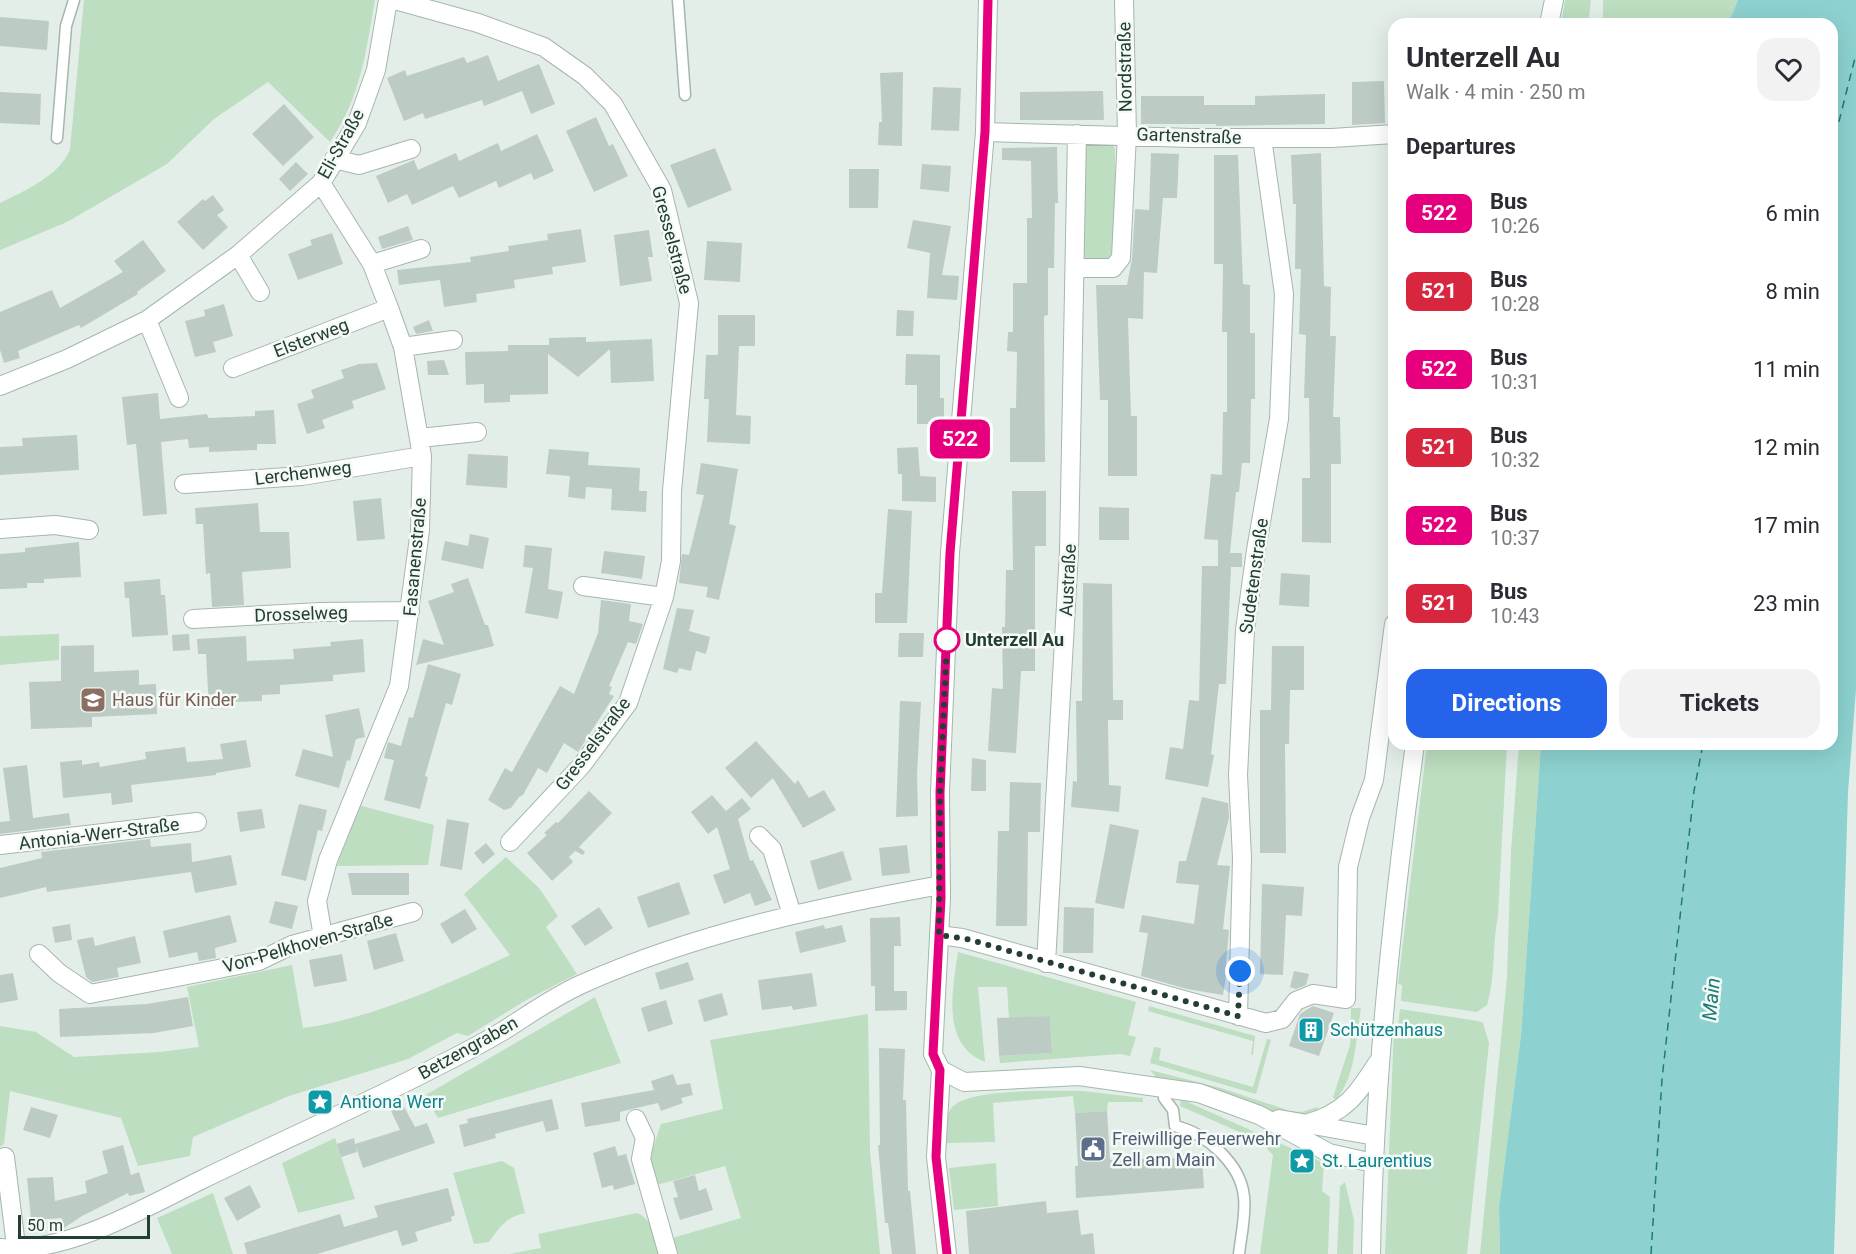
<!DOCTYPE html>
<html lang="en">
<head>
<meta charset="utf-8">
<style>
  body { margin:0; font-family:Roboto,sans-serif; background:#f2f2f3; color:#2b2b33; height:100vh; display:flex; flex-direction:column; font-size:22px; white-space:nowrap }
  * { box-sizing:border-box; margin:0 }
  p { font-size:20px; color:#7c7c81 }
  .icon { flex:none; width:33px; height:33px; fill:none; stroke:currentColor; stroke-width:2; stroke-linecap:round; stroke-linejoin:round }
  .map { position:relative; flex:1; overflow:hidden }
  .sheet { position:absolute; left:1388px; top:18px; width:450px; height:732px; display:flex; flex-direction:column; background:#fff; border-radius:18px; box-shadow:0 6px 24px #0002 }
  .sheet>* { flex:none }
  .badge { padding:0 12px; border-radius:9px; font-size:21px; line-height:39px }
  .scale { position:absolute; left:18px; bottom:15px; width:132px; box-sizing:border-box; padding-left:6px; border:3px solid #233f33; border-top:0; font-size:16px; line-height:21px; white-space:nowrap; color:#233f33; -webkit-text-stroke:4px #f5faf6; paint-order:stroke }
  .you { position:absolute; width:30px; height:30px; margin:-15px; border:4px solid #fff; border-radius:50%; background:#1a73e8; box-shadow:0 0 0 9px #1a73e833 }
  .map>.badge { position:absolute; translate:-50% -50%; box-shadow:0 0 0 3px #fff }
  h2 { padding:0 18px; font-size:22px; line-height:54px }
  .round { display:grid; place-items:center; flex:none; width:63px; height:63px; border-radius:18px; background:#f2f2f3 }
  .summary { display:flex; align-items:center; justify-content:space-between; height:102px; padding:0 18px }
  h1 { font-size:28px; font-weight:700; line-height:45px }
  .cta { display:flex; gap:12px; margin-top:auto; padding:12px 18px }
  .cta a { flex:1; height:69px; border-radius:18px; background:#2563eb; color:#fff; font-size:24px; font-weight:700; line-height:69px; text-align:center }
  .cta a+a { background:#f2f2f3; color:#2b2b33 }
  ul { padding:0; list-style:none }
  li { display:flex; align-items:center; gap:18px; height:78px; padding:0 18px }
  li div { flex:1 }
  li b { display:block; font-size:22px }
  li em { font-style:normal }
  li .badge { min-width:66px; font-weight:700; text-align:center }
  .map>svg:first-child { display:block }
</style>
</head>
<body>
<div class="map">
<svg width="1856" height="1254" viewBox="0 0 1856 1254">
  <rect width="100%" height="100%" fill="#e4eee8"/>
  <path fill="#bddec0" d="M84,0H375C366,51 361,97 330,142L268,82L214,119L167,164L67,222L0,250V203C24,191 61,175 70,149Z
    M1565,0H1591L1588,24H1561Z
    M1603,0H1738L1728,24H1603Z
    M1113,145L1115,149V257L1113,259L1082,261L1085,146Z
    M59,634V660L0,665V636Z
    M1427,744H1507L1498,915C1492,945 1496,975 1487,1005L1477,1012L1401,1001L1402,985L1398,984Z
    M1519,744H1541L1521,1035L1499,1207L1500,1254H1480L1507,978L1511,851Z
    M358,805L434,825L428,865L337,866Z
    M506,857L539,888L558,916L546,927L577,974L528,999L468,1036L457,1033L408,1059L289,1096L193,1137L190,1156L138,1166L121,1118L10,1091L4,1144L0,1147V1026L36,1032L74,1057L160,1052L199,1047L187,987L292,965L303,1028C371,1019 448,984 510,955L464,894Z
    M958,952L1136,1002L1128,1035L1136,1037L1130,1056L1120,1054L1000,1063L999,1056L1052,1053L1050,1016L1009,1018L1007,987H978L985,1062C940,1044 953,989 958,952Z
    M595,997L621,1063L438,1118L424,1096Z
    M1149,1006L1255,1036L1253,1055L1251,1054L1253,1041L1148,1011Z
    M1351,1008H1361C1356,1036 1356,1078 1336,1099L1333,1098L1334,1094L1350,1045Z
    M1400,1009L1478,1021L1483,1023L1489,1043L1467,1254H1385L1394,1027H1398Z
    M868,1014L870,1151L880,1254H675L669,1239L741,1218L725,1166L653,1186L647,1165L661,1124L723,1109L710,1040Z
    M1267,1039L1271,1040L1256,1094L1150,1063L1154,1047L1161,1048L1159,1060L1253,1087Z
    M1150,1070L1221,1088L1290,1111L1302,1112L1317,1107L1318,1111L1297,1116L1283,1114L1156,1077Z
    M1033,1091H1083L1143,1098V1102H1108L1107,1111L1075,1113L1073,1096L993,1103L995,1142L947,1143C947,1133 945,1119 950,1110C960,1092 1015,1092 1033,1091Z
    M1181,1099L1324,1163L1322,1191L1330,1197L1328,1254H1260L1273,1155L1260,1141L1180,1106Z
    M335,1138L355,1199L298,1213L282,1163Z
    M502,1161L514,1168L525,1213C506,1217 500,1227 489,1242L474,1244L453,1173Z
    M996,1163L998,1206L954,1210L949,1168Z
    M1345,1182L1354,1220L1353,1254H1337L1340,1186Z
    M213,1193L233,1254H172L157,1218Z
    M637,1213C653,1219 656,1239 661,1254H509L541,1248L538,1234Z"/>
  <path fill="#8dd2d0" d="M1738,0H1856V689L1848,792L1834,1254H1500L1499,1207L1521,1035L1541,744H1832V24H1728Z"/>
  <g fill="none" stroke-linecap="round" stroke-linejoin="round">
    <path stroke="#1d7c7a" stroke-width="1.5" stroke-dasharray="8 6" stroke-linecap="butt" d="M1832,149L1856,54
      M1651,1254L1662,1079L1694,791L1703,744"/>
  </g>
  <path fill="#bccbc3" d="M0,17L49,21L47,50L0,46Z
    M488,55L498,81L539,64L555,104L531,114L522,91L484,106L482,100L425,119L423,113L404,121L387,78L405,70L407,76L464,57L467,63Z
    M903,72L902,146L878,145L879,122H882L880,73Z
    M1384,81L1385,123L1352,125V82Z
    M933,87L961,88L959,131L931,130Z
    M1103,91L1104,120H1020V92Z
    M0,92L41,94L40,125L0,123Z
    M1325,94V124L1216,126V124H1141V96H1204V105H1255V96Z
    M284,104L314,137L283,166L252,134Z
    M596,117L609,146L613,144L628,176L594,192L566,131Z
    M537,134L554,171L534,180L531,173L499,188L496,181L459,198L453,186L412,205L407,194L388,203L376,176L414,160L418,170L456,153L459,161L498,143L501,151Z
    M1057,147L1058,203H1055L1054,268H1048V315L1044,316L1045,462H1010V408H1016L1017,352L1007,351L1008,332H1013V283H1027V218H1032L1031,161L1002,160V148Z
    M715,148L732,190L688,208L670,165Z
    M1151,153L1179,154L1177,198H1163L1157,273L1144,272L1143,319L1128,318L1131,416H1137V476H1108V400H1100L1096,285H1127L1132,259L1135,209L1149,210Z
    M1321,153L1324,286L1331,287L1330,336H1336L1333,417H1340L1341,464H1331V543L1302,542V478H1310L1309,398H1304L1306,335L1299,334L1301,269H1295L1296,204H1293L1291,155Z
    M1214,155H1238L1243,284L1250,285V333H1255V399H1251L1250,463H1242L1239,492H1236L1230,553H1242V567H1231L1226,684H1219L1211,754L1214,755L1208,787L1165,779L1170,747L1183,749L1189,700L1199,701L1202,566H1218V540L1204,539L1211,474L1222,475L1223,412H1227V332H1222L1223,264H1214Z
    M296,162L308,174L290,191L279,179Z
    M922,164L951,166L949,192L920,189Z
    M849,169H879L878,208H849Z
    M213,195L224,210L217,215L228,227L203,250L177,222L203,199L205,201Z
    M913,220L951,226L942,275L959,276L957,300L927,298L930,253L907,248Z
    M408,226L413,240L382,249L378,237Z
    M581,229L586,262L552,267L553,274L514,280L515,288L476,294L477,302L444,307L440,280L399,285L397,270L471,262L470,257L509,251L508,246L548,240L547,234Z
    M649,230L653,257H648L652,281L620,286L614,235Z
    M332,233L343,264L298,280L288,254L312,245L310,240Z
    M143,240L166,271L137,292L138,294L81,328L79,325L18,351L20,358L4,363L0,350V312L52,290L60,308L123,272L114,261Z
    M707,241L742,243L740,282L704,280Z
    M224,304L233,336L213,342L216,352L195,357L185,321L205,316L204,310Z
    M897,310L914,311L913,336H896Z
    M718,315H755V346H739L736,415L751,416L750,444L707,442L709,399H704L706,355H718Z
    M429,320L433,331L416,334L413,327Z
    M586,337V342L652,339L654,381L611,383L610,349L578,377L548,354V394L510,395V402L484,403V384L466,385L465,352L508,351V345H549V338Z
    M906,354L940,355V398H944V424H917V385H905Z
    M444,360L449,375H428L427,361Z
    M377,363L386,389L352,401L354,408L322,420L325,428L307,434L297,404L314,398L311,390L344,378L341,370L359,364Z
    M158,393L160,419L207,414L208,418L255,416V411L274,410L276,444H257V450L209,452V447L189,448L188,439L161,442L167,514L143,516L136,444L127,445L122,397Z
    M77,435L79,470L0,475V447L23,446L22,438Z
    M918,447L920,476L936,477V502L902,501V474H898L897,448Z
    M549,449L589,452L588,465L640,468L639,491H647L646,512L611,510L612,489L586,487L585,499L568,497L570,476L546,474Z
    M468,454L508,456L507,488L466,485Z
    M701,463L738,469L729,524L736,526L719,600L706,597L708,587L679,583L682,554L689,555L704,495L696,494Z
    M1012,491H1046V546H1035V671H1021L1016,753L988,751L992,688L1003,689L1002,627H1005L1006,570H1013Z
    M381,498L385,539L357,541L353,501Z
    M258,503L260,532H289L291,568L242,572L244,605L212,607L210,573L206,574L203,524H196L195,508Z
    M1099,507L1129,508V540H1099Z
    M888,509L912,511L907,623H875V593H882Z
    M470,534L489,538L483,569L441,560L445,541L468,546Z
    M79,542L81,577L44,579V583H27V588L0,589V554L25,552V548Z
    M525,545L552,548L548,589L563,592L558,619L525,613L533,568L523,567Z
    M604,551L645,556L642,579L601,573Z
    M1281,573L1310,575L1309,607L1279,605Z
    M468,578L485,625H488L494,646L416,665L423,639L444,645L428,601L454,592L451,584Z
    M160,579L161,595H165L168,635L132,637L129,598H125L124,582Z
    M1083,583L1112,584L1113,700H1123V720H1108L1109,785L1121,786L1119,812L1071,807L1073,781L1077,782L1076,701H1082Z
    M601,600L631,604L629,621L643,624L636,644L628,642L609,686L612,687L609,694L614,696L578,752L564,743L547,773L538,768L523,795L519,797L511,808L504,810L488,800L505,768L512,772L560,686L574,694L598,633Z
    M677,608L694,610L689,631L710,637L706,654L696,651L691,671L679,668L677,673L663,669Z
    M899,633H924L923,657H898Z
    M189,634L190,650L173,651L172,635Z
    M246,636L247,661L294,659L293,649L331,646L330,642L363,639L365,672L333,675V681L280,685V694L262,695V701L231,702V708L209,709L206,654H198L197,639Z
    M94,645V672L139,670V685L156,684L157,714L92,717V727L31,729L29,682L61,681V646Z
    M1272,646H1304V690H1290L1289,744H1285L1286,853H1260V710H1271Z
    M428,664L461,674L452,705L446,703L425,776L428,777L420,809L384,800L394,760L384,758L388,742L401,746L409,717L413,718Z
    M900,701L921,702L917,775L918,816L896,817Z
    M359,708L365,737L356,739L350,761L347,760L339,788L295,776L303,749L333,757L325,715Z
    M246,740L251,767L216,773V775L131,785L133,802L112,805L111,793L63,798L60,762L82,760V765L99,762L100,767L146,759L145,752L185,747L187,762L223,759L220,744Z
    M756,741L795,784L798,780L809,798L824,790L836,810L803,828L773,778L751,798L725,768Z
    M972,758L986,760V791H971Z
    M27,765L33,818L69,813L71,825L0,834V822L10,821L3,768Z
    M1010,782L1041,783L1040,832H1028L1027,926H996L998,831H1009Z
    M589,791L612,813L579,847L585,852L583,855L575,851L569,857L573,862L552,881L527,853L547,835L544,833L556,822L558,823Z
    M712,795L726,811L742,798L751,809L738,819L750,861L753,860L772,900L755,906L750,893L724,904L713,875L730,869L717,827L708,834L691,812Z
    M1202,797L1228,803L1229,818L1217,865L1230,866L1223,929L1229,930L1226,964H1228L1223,995L1187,989L1141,976L1148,933L1139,932L1142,915L1194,924L1199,885L1176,883L1179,861H1186Z
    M299,804L327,810L322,831L318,830L306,881L281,875Z
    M262,809L265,828L240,832L237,812Z
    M447,819L469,823L462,870L440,866Z
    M1110,824L1139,830L1124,909L1095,903Z
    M150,839L151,847L191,843L192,862L231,855L237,885L195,893L191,872L47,892L46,887L0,898V868L42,858L41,852Z
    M486,843L495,854L483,864L474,853Z
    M907,845L910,873L882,876L879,848Z
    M843,851L852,880L818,890L810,861Z
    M348,873H409V895H352Z
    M679,882L690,914L648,928L637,897Z
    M1262,884L1304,887L1302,916L1286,915L1283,975L1260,974Z
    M275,901L298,906L292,929L269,923Z
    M599,907L613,928L585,946L571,926Z
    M1064,907L1094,908L1093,953H1063Z
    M465,909L477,929L452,944L440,924Z
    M230,915L237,942L215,948L216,958L199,961L197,952L169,958L163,931Z
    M900,917L901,946H894V991H907V1010L875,1011V986H871L870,918Z
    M70,924L72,940L55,943L52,927Z
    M824,925L825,929L842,925L846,942L800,953L795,932Z
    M396,933L404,961L374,970L367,941Z
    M135,936L141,963L117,968L119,977L92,982L86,977L77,940L93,937L95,946Z
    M342,954L347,981L314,987L309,960Z
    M688,962L694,980L660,990L655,973Z
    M1294,971L1309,974L1306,985L1296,989L1290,987Z
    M13,973L18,1000L0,1003V975Z
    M812,973L817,1006L793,1010L792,1006L762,1010L758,980Z
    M722,993L728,1015L704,1022L698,1000Z
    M188,997L193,1026L154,1033L60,1037L59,1009L147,1004Z
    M666,1000L673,1024L648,1032L641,1008Z
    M1313,1006L1334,1013L1319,1056L1289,1046L1300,1014Z
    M1050,1016L1052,1053L999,1056L997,1018Z
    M879,1048L905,1049L903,1100H906L908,1191H910L916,1254H892L888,1223H885L878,1145H880Z
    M673,1074L677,1085L690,1083L693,1095L681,1098L683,1103L661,1111L658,1103L632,1109L620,1112V1121L585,1127L581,1103L654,1090L651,1081Z
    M552,1099L559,1129L546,1132L543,1121L495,1134L496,1138L464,1147L459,1125L468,1123L467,1119Z
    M403,1105L415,1127L427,1123L435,1143L363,1168L355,1144L357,1152L341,1157L337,1144L354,1138L355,1144L400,1130L391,1111Z
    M31,1107L58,1115L50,1138L23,1130Z
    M1107,1111L1110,1160L1202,1157L1204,1188L1076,1198L1075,1166H1078L1075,1113Z
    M123,1145L131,1175L139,1172L145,1192L129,1196L128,1193L82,1216L64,1228L62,1218L31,1220L27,1178L53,1177L55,1201L87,1193L85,1181L108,1173L102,1151Z
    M615,1146L618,1156L626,1154L635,1184L614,1190L613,1185L602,1188L593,1153Z
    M695,1175L699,1191L706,1188L713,1210L680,1220L673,1198L678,1197L673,1181Z
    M250,1185L261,1207L237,1221L224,1198Z
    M448,1188L455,1215L451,1217L452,1221L415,1232L418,1241L402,1246L397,1230L317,1254H247L244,1243L340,1214L344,1227L378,1217L374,1206Z
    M1046,1201L1047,1213L1078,1210L1081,1235L1093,1233L1095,1254H969L966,1211Z"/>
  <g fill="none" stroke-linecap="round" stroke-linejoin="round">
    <g stroke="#a6b6ae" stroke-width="13">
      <path id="lane" d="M678,0L685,95
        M57,138L66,26L74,0
        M1166,1086L1164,1098L1173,1110L1175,1126C1206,1133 1241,1164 1244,1197C1246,1215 1241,1236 1239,1254"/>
    </g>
    <g stroke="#a6b6ae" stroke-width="20">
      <path id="street" d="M395,0L478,23L544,47L585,76L613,104L662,190L689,303L672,491L671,561L664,597L583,586
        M985,132L1193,138H1332L1394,134
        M334,159L359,165L411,149
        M321,183L372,264L389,308L403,347L422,456L420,530L399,686L328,860L317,901L323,937
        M238,255L260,292
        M372,264L421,249
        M1076,268H1113L1121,258L1127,134L1124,0
        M147,320L179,398
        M403,347L453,340
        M233,368L389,308
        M0,386L67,359L147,320L238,255L321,183L357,123L376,70L388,0
        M420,438L477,432
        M184,484L302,476L422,456
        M0,529L55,525L89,530
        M193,619L320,612L410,611
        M759,836L772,849L792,915
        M510,842L582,765L628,703L664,597
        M0,845L197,822
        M939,935L962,938L1266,1023L1282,1019L1296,1001L1313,994L1346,999L1348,867L1360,818L1374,780L1394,624
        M39,954L59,973L90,994L259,961L292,945L413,912
        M1046,963L1069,551L1077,134
        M1238,1016L1242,858L1238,775L1245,630L1256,550L1279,419L1284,294L1262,138
        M941,1070L936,1157L947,1254
        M636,1119L645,1138L641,1159L668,1254
        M5,1157L17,1254
        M0,1248C67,1254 142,1209 201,1180C279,1142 359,1107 436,1067C458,1056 481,1044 503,1031C530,1014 553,997 582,984C696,933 819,907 941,885"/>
    </g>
    <g stroke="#a2b9ad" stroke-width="20">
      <path id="secondary" d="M988,0L985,132L950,553L940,793L941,898L933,1054L941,1070L964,1082L1079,1076L1199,1093L1259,1115L1329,1153L1373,1163
        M1549,24L1554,0
        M1279,1119L1375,1136
        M1306,1124C1345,1113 1357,1095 1378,1062
        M1371,1254C1374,1083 1392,913 1415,744"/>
    </g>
    <use href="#lane" stroke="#fff" stroke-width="10"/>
    <use href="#street" stroke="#fff" stroke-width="18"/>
    <use href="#secondary" stroke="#fff" stroke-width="18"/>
  </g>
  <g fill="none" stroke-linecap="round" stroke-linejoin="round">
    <g stroke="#fff" stroke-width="14">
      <path id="line" d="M947,1254L936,1157L940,1070L933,1054L941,898L940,793L950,553L985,132L988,0"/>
    </g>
    <use href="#line" stroke="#e6007e" stroke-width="9"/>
    <path stroke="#233f33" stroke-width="6" stroke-dasharray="0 10.8" d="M947,640L940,793L939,935L967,939L1238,1016L1240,971"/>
  </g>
  <defs>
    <g id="school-square" transform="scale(1.35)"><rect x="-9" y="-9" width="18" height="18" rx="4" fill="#8d6e63" stroke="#f5faf6"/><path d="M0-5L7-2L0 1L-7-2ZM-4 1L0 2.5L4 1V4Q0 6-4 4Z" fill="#fff"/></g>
    <g id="building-square" transform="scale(1.35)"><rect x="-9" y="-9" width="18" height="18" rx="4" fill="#0f9aa8" stroke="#f5faf6"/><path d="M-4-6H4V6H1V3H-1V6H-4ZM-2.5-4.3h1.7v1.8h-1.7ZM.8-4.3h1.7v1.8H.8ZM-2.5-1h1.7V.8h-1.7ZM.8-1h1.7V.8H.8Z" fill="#fff"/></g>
    <g id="sight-square" transform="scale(1.35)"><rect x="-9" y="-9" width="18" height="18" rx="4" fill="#0f9aa8" stroke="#f5faf6"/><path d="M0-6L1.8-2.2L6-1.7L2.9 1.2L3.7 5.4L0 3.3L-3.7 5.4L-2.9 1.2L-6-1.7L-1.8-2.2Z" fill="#fff"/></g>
    <g id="civic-square" transform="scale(1.35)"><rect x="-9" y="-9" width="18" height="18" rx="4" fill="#5c6f8a" stroke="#f5faf6"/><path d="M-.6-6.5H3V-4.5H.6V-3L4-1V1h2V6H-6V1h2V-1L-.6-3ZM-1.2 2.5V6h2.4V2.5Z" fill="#fff"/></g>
  </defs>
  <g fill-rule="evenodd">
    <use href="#school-square" x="93" y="700"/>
    <use href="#building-square" x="1311" y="1030"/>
    <use href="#sight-square" x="320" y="1102"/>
    <use href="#civic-square" x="1093" y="1149"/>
    <use href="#sight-square" x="1302" y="1161"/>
  </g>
  <circle fill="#fff" stroke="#e6007e" stroke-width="3" cx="947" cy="640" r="12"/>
  <g text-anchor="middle" stroke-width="5" stroke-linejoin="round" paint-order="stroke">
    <g font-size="18" fill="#233f33" stroke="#f5faf6">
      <text transform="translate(1125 67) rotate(-91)" y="6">Nordstraße</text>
      <text transform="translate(1189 136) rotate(2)" y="6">Gartenstraße</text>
      <text transform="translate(341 144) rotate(-61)" y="6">Eli-Straße</text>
      <text transform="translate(672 240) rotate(75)" y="6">Gresselstraße</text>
      <text transform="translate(311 338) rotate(-21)" y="6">Elsterweg</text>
      <text transform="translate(303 473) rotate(-7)" y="6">Lerchenweg</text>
      <text transform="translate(415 557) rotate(-85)" y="6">Fasanenstraße</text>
      <text transform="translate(1254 576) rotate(-82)" y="6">Sudetenstraße</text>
      <text transform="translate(1068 580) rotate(-87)" y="6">Austraße</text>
      <text transform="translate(301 614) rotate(-2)" y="6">Drosselweg</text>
      <text transform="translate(593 744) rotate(-53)" y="6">Gresselstraße</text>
      <text transform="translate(99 834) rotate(-7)" y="6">Antonia-Werr-Straße</text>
      <text transform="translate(308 943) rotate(-16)" y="6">Von-Pelkhoven-Straße</text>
      <text transform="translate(468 1048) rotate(-29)" y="6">Betzengraben</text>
    </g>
    <g font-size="18" font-weight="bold" fill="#233f33" stroke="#f5faf6" text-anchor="start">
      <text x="965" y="646">Unterzell Au</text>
    </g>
    <g font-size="18" fill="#785e54" stroke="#f5faf6" text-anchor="start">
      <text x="112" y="706">Haus für Kinder</text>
    </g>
    <g font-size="18" fill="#0d838f" stroke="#f5faf6" text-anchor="start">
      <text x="1330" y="1036">Schützenhaus</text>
      <text x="340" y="1108">Antiona Werr</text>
      <text x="1322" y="1167">St. Laurentius</text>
    </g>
    <g font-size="18" fill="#4e5e75" stroke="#f5faf6" text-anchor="start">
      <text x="1112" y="1145">Freiwillige Feuerwehr<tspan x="1112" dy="21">Zell am Main</tspan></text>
    </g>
    <g font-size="20" font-style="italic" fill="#1d7c7a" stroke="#f5faf6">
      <text transform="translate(1711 999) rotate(-85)" y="7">Main</text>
    </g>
  </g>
</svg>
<div class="scale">50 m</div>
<div class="you" style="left:1240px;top:971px"></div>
<b class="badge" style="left:960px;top:439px;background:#e6007e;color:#fff">522</b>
<section class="sheet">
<div class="summary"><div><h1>Unterzell Au</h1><p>Walk · 4 min · 250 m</p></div><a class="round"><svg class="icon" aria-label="heart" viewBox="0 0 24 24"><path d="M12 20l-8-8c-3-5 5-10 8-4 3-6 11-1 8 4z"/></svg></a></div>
<h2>Departures</h2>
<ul>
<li><span class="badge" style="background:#e6007e;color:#fff">522</span><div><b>Bus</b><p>10:26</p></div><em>6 min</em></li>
<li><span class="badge" style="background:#d7263d;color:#fff">521</span><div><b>Bus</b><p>10:28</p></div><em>8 min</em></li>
<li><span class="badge" style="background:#e6007e;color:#fff">522</span><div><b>Bus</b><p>10:31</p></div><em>11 min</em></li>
<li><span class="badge" style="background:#d7263d;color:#fff">521</span><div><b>Bus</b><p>10:32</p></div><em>12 min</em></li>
<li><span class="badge" style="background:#e6007e;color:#fff">522</span><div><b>Bus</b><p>10:37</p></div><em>17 min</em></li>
<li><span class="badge" style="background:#d7263d;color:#fff">521</span><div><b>Bus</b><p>10:43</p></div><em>23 min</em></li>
</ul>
<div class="cta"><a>Directions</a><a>Tickets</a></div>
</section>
</div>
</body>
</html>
